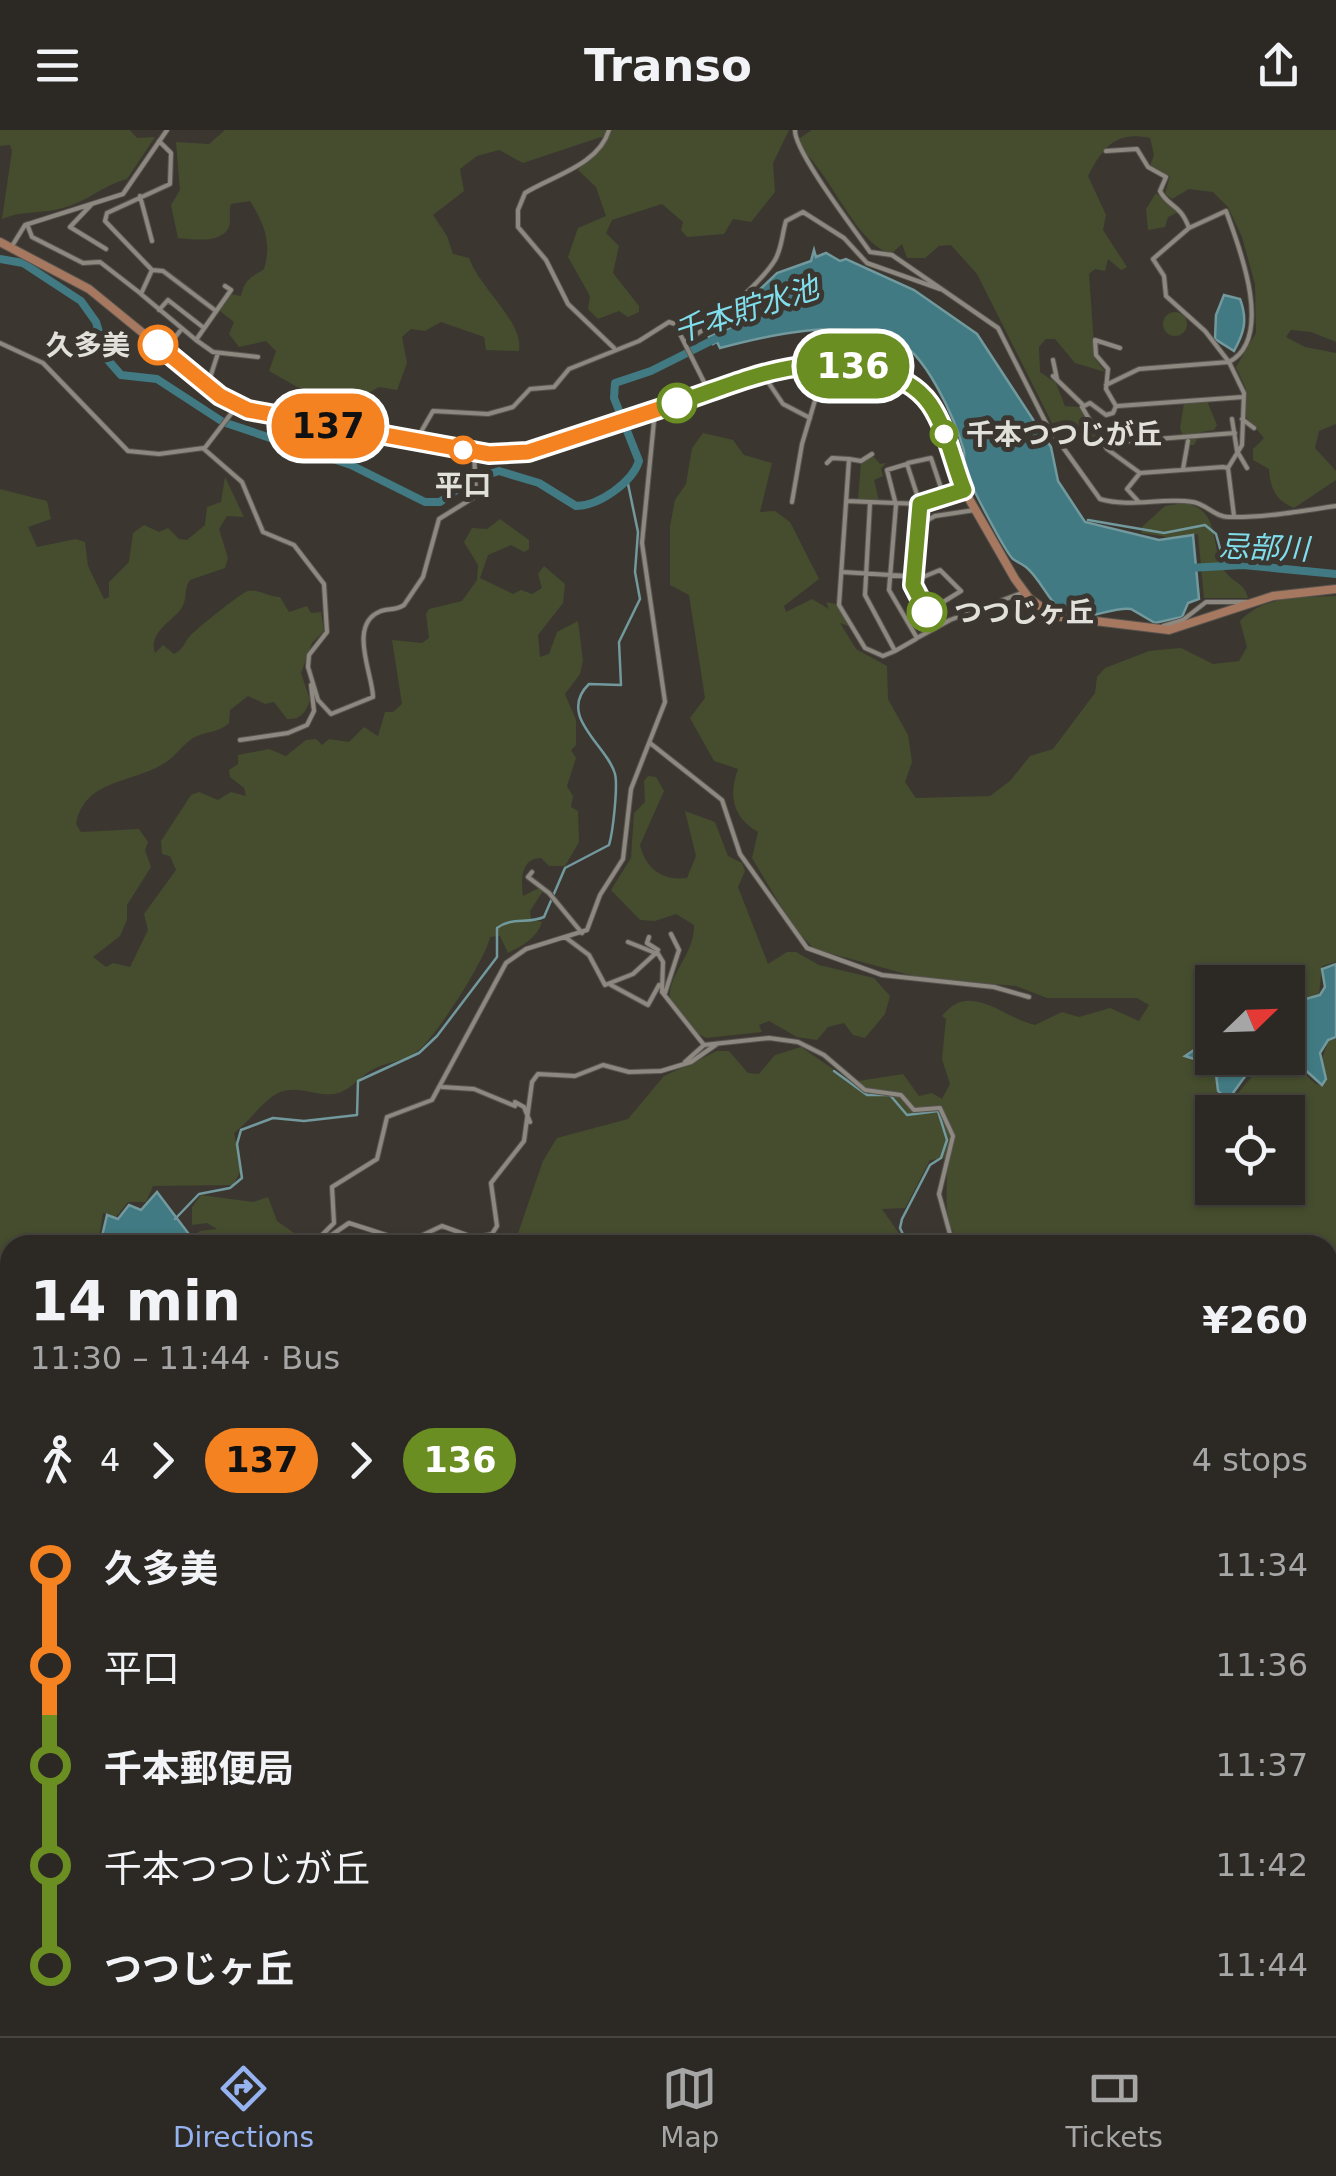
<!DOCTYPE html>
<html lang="en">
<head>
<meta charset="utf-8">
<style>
  body { margin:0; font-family:"DejaVu Sans","Noto Sans JP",sans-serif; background:#383531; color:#f1f3f6; height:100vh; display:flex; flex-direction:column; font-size:38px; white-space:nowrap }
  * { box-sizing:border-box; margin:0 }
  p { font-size:32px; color:#a6a6a6 }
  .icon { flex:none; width:55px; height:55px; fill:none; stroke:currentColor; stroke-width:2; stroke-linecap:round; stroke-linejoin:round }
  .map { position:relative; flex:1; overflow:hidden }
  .details { position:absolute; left:0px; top:1105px; width:1338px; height:802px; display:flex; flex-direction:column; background:#2c2924; border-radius:30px 30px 0 0; box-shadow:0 2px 8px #0004,0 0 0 2px #484541 }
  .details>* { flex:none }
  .badge { padding:0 20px; border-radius:32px; font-size:35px; line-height:65px }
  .needle { width:65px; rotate:67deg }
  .fabs { position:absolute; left:1195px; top:835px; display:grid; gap:20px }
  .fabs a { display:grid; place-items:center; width:110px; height:110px; border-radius:0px; background:#2c2924; box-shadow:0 2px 8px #0004,0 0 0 2px #484541; font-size:50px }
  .map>.badge { position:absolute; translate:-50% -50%; box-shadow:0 0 0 5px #fff }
  .legs { display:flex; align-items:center; gap:15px; height:110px; padding:0 30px; font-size:32px }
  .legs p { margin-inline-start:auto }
  .summary { display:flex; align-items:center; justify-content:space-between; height:170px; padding:0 30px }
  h1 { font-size:55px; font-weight:800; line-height:75px }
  ul { padding:0 30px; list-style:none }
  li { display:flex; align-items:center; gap:35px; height:100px; font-size:38px }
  li i { display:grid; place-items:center; width:15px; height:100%; margin:0 12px; background:currentColor }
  li i::after { content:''; width:25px; height:25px; margin:-12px; border:8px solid; border-radius:50%; background:#2c2924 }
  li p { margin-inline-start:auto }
  li:first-child i { background:linear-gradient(#0000 50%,currentColor 0) }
  li:last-child i { background:linear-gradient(currentColor 50%,#0000 0) }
  header { display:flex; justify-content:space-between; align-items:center; height:130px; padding:0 30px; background:#2c2924; font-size:45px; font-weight:800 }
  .menu { display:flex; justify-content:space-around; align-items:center; height:140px; border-top:2px solid #484541; background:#2c2924; font-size:28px; color:#a6a6a6 }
  .menu a { display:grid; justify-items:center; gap:5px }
  .menu .current { color:#95b2f1 }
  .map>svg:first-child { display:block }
</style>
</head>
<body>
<header><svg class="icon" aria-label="menu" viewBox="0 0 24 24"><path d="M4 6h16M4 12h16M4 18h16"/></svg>Transo<svg class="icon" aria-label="share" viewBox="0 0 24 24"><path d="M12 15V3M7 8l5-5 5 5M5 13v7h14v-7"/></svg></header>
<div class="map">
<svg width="1336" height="1906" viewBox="0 0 1336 1906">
  <rect width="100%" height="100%" fill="#3b3730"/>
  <path fill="#454d2e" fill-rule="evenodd" d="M0,0H130L137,8L155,7L127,49C103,55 87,72 63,78C43,84 22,80 2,89L12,21L10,15L0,16Z
    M225,0H789L773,33L775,62L751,92L733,89L724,104L687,107L681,100L683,92L662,74L612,90L606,103L619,116L613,143L639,176V182L628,187L619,181L598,189L588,179L590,166L568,127L578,98L606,86L596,57L578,40L606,12L601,7L523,33L499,20L477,26L460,39L464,61L433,85L447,106L453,124L469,128C480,159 524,192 519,221L486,220L484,207L441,192L425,201L411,199L402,207L407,233L397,260L379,257L354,271L299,258L269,241L276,221L266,211L239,217L229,204L234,192L220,181L231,164L241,166C245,148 251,148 264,139C272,113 264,93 250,71L231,74C228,82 232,92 228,99C218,114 193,109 178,108L171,75L180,60L176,12L209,14Z
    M812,0H1336V212L1311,202L1291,200L1286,207L1305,217L1336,223V294L1319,301L1315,318L1336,341V350L1294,378C1276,371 1270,358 1269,339L1253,330V319L1264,308L1246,287V259L1236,237L1256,203L1255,154L1242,107L1228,77L1213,62L1189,59L1172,69L1165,64L1170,46L1150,36L1154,25L1150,8C1115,0 1102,19 1088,46L1106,85L1103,100L1127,137L1121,140L1108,129L1105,141L1095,139L1089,144L1095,229L1105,242L1075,233L1055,209H1046L1039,217L1040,242L1056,253L1065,276L1079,277L1098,308L1096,321L1068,298L1054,297L977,144L951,115L939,116L925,128H907L902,114L892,123C859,119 830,43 802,20L800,8Z
    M1156,63L1179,82L1168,87L1165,97L1148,100L1146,79Z
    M1163 194a12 12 0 1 1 24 0a12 12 0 1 1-24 0Z
    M1207,271L1217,295L1214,300L1201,302L1194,315H1186L1180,298L1184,273Z
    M703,303L733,310L744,325L772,333L760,382L775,381L790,392L819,449L784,476L786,482L812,469L829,479L826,472L836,474L849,496L840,493L856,519L887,536L888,569L908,605L912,632L905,652L916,668L990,666L1010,651L1030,626L1053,619L1095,563L1097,547L1105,538L1149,521L1169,519L1181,518L1213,534L1239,531L1247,517L1240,491C1264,465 1303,467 1336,466V832L1322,836L1319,864L1288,873V852H1212V897L1203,912L1184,925L1199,935L1214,937L1217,963L1228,972C1249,957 1256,928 1288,928V916L1292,913C1300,930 1302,950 1322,956L1327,950L1322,929L1328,911L1336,909V1125H1328V1115H962C939,1089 949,1059 947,1028L930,1030L905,1078L882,1079L907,1115H520L516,1109L543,1031L557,1008L628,989L664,946L717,921H729L748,943L759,944L775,925L801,917L852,952L903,944L919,966L932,963L942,969L950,954L942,929L946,889L942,886C970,850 1003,888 1035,895L1062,882L1079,887L1110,878L1139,891L1149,875L1137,868H1047L1016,856L921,848L814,819L794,798L752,728L758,702C733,688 728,666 738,639L714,631L690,588L705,568L689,465L670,455V396L675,370L686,354L692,318ZM1212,982H1288V1058H1212Z
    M873,326L880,334L886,333L881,339L883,346L874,350L879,371L858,370L861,333Z
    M225,347L244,387L227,386L219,399L228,428L225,438L190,450C183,459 188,469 181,479C171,492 148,503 155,523L163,515L174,524C184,519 183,514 190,506C195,500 242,462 248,461C259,459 268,467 280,467L289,482L307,476L311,483L321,482L324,501L312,513L301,543L310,570C306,582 301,590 287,589L274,572L265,574L248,566L230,580L229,593C219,603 206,601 193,608C182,615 174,628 163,634C130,654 85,649 76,694L81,702L139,699L148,712L145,720L151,737L127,775V790L120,806L93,827L106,837L113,833L130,837L148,800L144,784L176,740L170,726L162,724L161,711L191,665L199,662L218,670L231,662L246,666L244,658L230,647L229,640L238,634V625L269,619L286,626L306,610L316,609L322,615L329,609L349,612L364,597L378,606L385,582H393L402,574L392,510L422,513L429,508L426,484L429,479L462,471L477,450L478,435L464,412L472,398L487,399L500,389L529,410V419L524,422L511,415L488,425L480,448L513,464L521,460L532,464L542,458L538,444L544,436L565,454L563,473L538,505L540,527L549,524L557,502L578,491L583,531L580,544L565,564L576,590V615L571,620L576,628L567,656L573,666L571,677L578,681L579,712L565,736H549L541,728C520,728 521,752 523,766L539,758L543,761L530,781L531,789L542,792C536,809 523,815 508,823L500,806L490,807C486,829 433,912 415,923C402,932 385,932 372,940C357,948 351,961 334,964C315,966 299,955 280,962C264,969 249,992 234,1003L242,1039L233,1055L153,1056L146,1072H128L116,1087L103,1083L98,1115H10V1180L0,1175V359L47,371L51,389L28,397L37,417L76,409L85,412L88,436L104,469L109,467V452L129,432L133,403L144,395L159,402L168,398L179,409L187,410L205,395L207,377L221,372Z
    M1184,373C1224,379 1208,422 1227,444C1236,454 1244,453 1248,468H1204L1198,404L1174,408L1142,403V397L1165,376Z
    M648,646L656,647L664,661L640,715C646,739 662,751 687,748L696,726L685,681L715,692L728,726L742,733L745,741L738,757L768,834L787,822H796L819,835L874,848L890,866L885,884L865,908L853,905L844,893L828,897L817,910L797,907L769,891L759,895L762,902L706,908C631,867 696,837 694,795L676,784L655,791L640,790L611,760L631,728L634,683L645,672L644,651Z
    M201,1065L253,1072L268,1067L277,1091L294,1103V1108L287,1115H181L200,1101L217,1099L207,1093L192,1095V1077Z
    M1328,1215L1336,1217V1518L1328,1517Z
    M0,1333L10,1338V1502L0,1505Z
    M1328,1542L1336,1549V1750L1328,1757Z
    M0,1593L10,1601V1779L0,1771Z
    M277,1898H570L566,1906H278Z
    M743,1898H830L825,1906H742Z
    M874,1898H1240L1243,1906H857Z"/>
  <path fill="#427a83" stroke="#72999d" stroke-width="2.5" d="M814,120L816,127L826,123L840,131L846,129L914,160L977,204L1051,317L1058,351L1085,392L1159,410L1193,405L1199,469L1188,473L1182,487L1155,493L1131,479C1110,476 1086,494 1066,483C1049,474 1041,449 1026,437C1022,434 1017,432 1013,429C1006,423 965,346 964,336C963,331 965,326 964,321C955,289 925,220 893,209C838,189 773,204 720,218L717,212L713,214L709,207L740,193L751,168L777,143L811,131Z
    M1224,165L1240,169C1248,190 1244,203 1234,221L1215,209L1216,185Z
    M1336,834V907L1328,910L1320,923L1326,949L1322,955L1302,937L1293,913L1288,914V874L1320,865L1325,857L1322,839Z
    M1212,900V928H1273L1246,945L1228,970L1218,961L1215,936L1185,926L1204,913Z
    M157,1062L188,1103L172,1115H100L107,1085L118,1089L129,1075L141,1080Z
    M0,1177L10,1182V1324L0,1304Z"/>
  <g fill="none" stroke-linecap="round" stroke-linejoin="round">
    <path stroke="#72999d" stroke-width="2.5" d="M1088,390L1164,403L1205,395L1216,404L1225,436
      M834,941L867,965H890L907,985L938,981L947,1010L941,1028L930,1035L902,1089L900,1098L908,1115
      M175,1089L199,1064L230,1058L242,1048L237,1014L241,1000L273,988L304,991L357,985L358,951L419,923L437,906L497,827V798C511,787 528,794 544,787L565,738L609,715C613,702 618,656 615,644C608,616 556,586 589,554L621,555L619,512L640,469L635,442L638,402L627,349
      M1328,1183L1336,1175
      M112,1898V1906
      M580,1906L603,1899L619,1906
      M648,1906L670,1901L687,1906
      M702,1906L711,1898"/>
    <path stroke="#427a83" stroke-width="8" d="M0,129L23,133L81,171L96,192L107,229L121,245L157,249L223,292L351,335L425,372H440L470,350L499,341L539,353L576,376C598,376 632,353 639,331L614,268L615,253L651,241L717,208
      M1189,438L1243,435L1336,444"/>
    <g stroke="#58544f" stroke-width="6">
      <path id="minor" d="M609,0C599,35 552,46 525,63L518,80V97L546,130L568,174L614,218
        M795,0C794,21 854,99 870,122L892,125L998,198L1047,295L1100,369C1131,378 1162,367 1193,372C1206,374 1215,387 1228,387C1264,388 1300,381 1336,376
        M159,11L171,23L170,54L107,83L105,91L152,140L163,141L216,181
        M140,66L152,111
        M91,75L70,97L106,119
        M27,94L32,107L83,133L100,132L140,163
        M1189,98L1226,81C1239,116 1275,208 1229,232L1244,263L1242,315L1228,338
        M12,116L25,95L123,64L167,0
        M152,140L141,164L196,210L231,160L225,156
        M159,180L168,170L204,198
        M196,210L213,222L258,227
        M684,212C708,199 761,153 775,130C782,118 782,104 786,91L803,82L844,108L867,133L940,159
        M0,213L43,233L128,321L159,324L204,318
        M1120,218L1095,210L1096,225L1108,239L1106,259L1116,276L1113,283L1106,285L1090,273L1082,277L1107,319L1140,343
        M165,220L180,201
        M1053,230L1057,249
        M764,246L783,274L810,288
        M1053,246L1082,274
        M209,251L218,223
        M1106,255L1139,239L1229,232L1205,201L1166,166L1164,146L1153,129L1189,98C1180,73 1168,77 1160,61L1166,47L1148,37L1137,19L1106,21
        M237,276L204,319L242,352L263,402L294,415L324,454L327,502L309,525L308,537L318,570L331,584L373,567C373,545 347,494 381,481C390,478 395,481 404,475L423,447L439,389L476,366L474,322
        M1118,276L1243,267
        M1232,289L1237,321L1247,338
        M1242,289L1254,298
        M418,307L433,281L488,284L513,277L530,259L554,257L569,239L639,211L669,192L675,194L709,262
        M1105,313L1235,303
        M872,324L861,331L849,329L839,475L865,518L883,526L895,521
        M827,333L832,328L849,329
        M908,333L931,328L944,367
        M1183,339L1188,311
        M846,371L920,374L964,360
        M1138,371L1127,359L1140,343L1223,337L1228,338L1234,386
        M792,372L802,314L825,237
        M870,373L865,465L895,521L916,509
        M924,401L922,393L935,386L975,380
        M842,442L923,447L940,440L961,461L927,482
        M1163,496L1183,490L1206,472H1250
        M937,497L913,455L920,374L907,334L887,340L896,375L889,460L917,508L950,490L1024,462
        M240,610L288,603L307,595L314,581L311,555
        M650,613L722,670L740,724L807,818L882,845L994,857L1029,867
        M532,742L528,747L549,763L582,803
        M565,807L589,825L605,855L633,844L657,822L663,832L662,862L704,915L769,908L798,912L824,925L865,960L901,965L914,980L940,978L953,1006L939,1064L953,1115
        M649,807L647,813L658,820
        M628,812L653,822
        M611,855L648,875L659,855
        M665,863L679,820L671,804
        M685,932L704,915
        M442,957L474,959L515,976V972L524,977L530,992
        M325,1104L330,1106L349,1093L408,1112L442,1096L475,1108L492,1104L497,1096L491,1053L524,1011L532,952L538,944L575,946L603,935L629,942L661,941L691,932L717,914
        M312,1115L334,1093L332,1057L377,1029L387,987L432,970L506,833L526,819L587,800L600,765L623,729L631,659L665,572L642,413L655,281
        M1328,1187L1336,1184
        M0,1329L10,1334
        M0,1523L10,1517
        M0,1803L10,1807
        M1328,1804L1336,1796
        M0,1829V1848
        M1328,1860L1336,1871
        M67,1898L73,1906
        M132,1906L133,1898
        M222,1906V1898
        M836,1906L839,1898"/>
    </g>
    <g stroke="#58544f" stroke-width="8">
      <path id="tertiary" d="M0,1585L10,1593
        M107,1898V1906"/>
    </g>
    <g stroke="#58544f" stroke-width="9">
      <path id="secondary" d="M1328,1532L1336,1541
        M710,1906L717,1898"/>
    </g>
    <g stroke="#58544f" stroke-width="10">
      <path id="primary" d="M0,112L89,159L220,266L248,281L511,325L788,236L841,233L891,245L927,269L964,360L1015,449L1029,468L1054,486L1169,500L1273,466L1336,459"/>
    </g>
    <use href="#minor" stroke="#8d8880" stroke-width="4"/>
    <use href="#tertiary" stroke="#8d8880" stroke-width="5"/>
    <use href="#secondary" stroke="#9a8070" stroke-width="6"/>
    <use href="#primary" stroke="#a77860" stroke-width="8"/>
  </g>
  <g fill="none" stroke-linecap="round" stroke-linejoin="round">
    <g stroke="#fff" stroke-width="22">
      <path id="line-1" d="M158,215L220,266L248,280L489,324L528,322L677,273"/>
    </g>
    <g stroke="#fff" stroke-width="22">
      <path id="line-2" d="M677,273C746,250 798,223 872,240C895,245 916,254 930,274C947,299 953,333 964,360L920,374L913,455L927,482"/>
    </g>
    <use href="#line-1" stroke="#f58220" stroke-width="15"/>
    <use href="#line-2" stroke="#6b8e23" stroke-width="15"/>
  </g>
  <g fill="#fff" stroke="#f58220" stroke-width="5">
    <circle cx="158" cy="215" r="18"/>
    <circle cx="463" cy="320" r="12"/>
  </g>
  <g fill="#fff" stroke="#6b8e23" stroke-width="5">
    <circle cx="677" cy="273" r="18"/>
    <circle cx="944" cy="304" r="12"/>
    <circle cx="927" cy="482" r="18"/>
  </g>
  <g text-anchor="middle" stroke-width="10" stroke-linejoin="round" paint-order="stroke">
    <g font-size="28" font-weight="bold" fill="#e2e0db" stroke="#3b3730" text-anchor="start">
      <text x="130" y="225" text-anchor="end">久多美</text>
      <text x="966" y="314">千本つつじが丘</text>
      <text x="463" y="365" text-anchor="middle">平口</text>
      <text x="954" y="492">つつじヶ丘</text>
    </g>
    <g font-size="30" font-style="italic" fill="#80deec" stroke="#3b3730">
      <text transform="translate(746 180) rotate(-18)" y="10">千本貯水池</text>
      <text transform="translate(1264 418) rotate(2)" y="10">忌部川</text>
    </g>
  </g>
</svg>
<div class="fabs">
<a><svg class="needle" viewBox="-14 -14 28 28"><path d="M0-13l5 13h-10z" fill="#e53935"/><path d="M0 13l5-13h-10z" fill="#a6a6a6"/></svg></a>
<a><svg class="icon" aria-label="locate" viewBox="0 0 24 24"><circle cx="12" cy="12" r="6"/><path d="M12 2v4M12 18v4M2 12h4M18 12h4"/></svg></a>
</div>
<b class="badge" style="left:328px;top:296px;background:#f58220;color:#111">137</b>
<b class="badge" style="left:853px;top:236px;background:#6b8e23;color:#fff">136</b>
<section class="details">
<div class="summary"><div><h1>14 min</h1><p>11:30 – 11:44 · Bus</p></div><b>¥260</b></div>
<div class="legs"><svg class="icon" aria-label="walk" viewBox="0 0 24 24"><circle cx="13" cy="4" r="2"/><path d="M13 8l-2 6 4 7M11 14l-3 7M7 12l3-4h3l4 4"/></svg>4<svg class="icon" aria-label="forward" viewBox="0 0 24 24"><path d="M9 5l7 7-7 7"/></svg><b class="badge" style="background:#f58220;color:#111">137</b><svg class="icon" aria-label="forward" viewBox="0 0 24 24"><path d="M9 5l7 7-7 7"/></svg><b class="badge" style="background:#6b8e23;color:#fff">136</b><p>4 stops</p></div>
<ul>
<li><i style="color:#f58220"></i><b>久多美</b><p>11:34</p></li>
<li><i style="color:#f58220"></i><span>平口</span><p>11:36</p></li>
<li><i style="color:#6b8e23"></i><b>千本郵便局</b><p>11:37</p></li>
<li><i style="color:#6b8e23"></i><span>千本つつじが丘</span><p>11:42</p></li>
<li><i style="color:#6b8e23"></i><b>つつじヶ丘</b><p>11:44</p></li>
</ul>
</section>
</div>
<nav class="menu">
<a class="current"><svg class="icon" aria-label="directions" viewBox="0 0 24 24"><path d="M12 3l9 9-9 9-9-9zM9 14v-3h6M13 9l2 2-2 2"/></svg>Directions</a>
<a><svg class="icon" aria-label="map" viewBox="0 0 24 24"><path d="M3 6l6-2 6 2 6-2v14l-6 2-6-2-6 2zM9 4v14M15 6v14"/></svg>Map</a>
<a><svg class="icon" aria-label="tickets" viewBox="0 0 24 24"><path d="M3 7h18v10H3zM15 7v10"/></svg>Tickets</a>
</nav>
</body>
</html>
